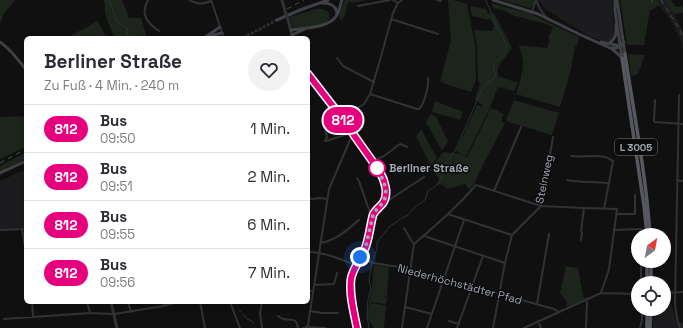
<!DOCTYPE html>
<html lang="de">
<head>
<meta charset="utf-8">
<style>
  body { margin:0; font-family:"Space Grotesk",sans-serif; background:#f2f2f3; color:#2b2b33; height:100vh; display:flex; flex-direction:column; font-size:15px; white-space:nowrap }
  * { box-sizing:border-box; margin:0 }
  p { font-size:13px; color:#7c7c81 }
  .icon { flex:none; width:22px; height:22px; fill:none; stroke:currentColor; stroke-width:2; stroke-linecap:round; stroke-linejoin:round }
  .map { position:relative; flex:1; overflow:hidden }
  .drawer { position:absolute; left:24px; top:36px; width:286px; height:268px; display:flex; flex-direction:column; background:#fff; border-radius:6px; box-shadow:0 2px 6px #0003 }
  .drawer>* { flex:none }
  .badge { padding:0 8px; border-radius:13px; font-size:14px; line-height:26px }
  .needle { width:26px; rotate:32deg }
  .tools { position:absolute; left:631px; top:228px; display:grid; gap:8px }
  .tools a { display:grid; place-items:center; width:40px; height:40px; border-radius:50%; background:#fff; box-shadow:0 2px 6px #0003; font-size:20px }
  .you { position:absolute; width:20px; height:20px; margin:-10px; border:3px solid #fff; border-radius:50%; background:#1a73e8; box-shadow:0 0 0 6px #1a73e833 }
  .map>.badge { position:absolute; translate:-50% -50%; box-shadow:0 0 0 2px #fff }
  .round { display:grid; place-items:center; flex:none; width:42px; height:42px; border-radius:21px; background:#f2f2f3 }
  .summary { display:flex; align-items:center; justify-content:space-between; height:68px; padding:0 20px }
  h1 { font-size:19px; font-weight:600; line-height:30px }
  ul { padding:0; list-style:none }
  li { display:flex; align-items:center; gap:12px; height:48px; padding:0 20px; border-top:1px solid #e1e1e2 }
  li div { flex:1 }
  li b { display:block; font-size:15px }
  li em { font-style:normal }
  li .badge { min-width:44px; font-weight:700; text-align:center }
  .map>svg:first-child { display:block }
</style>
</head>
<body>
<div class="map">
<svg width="683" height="328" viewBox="0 0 683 328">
  <rect width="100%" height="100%" fill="#101011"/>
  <path fill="#1c1c1e" d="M539,0H612L614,34L613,38L610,41H604L590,37L544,8Z
    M655,0H664L674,14L683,31V46L673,24L666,14Z
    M26,169V228L0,229V181Z
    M664,304H671L677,323H683V328H653L654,309H664Z"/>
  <path fill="#1c241c" d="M0,0H15L4,14L0,24Z
    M103,0H122L129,18H141L147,38H115C111,30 103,13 105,4Z
    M345,0H366L352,3L350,1L347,5L345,16L341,21L339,17L342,6Z
    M448,0H453L467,4L475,44L476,80L471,92L440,82L451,40Z
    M502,0H532L534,1L532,7L529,8Z
    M620,0H657L660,5L650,10L644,45H627Z
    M664,0H671L676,7L683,6V13L674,14Z
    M491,3L531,14L579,37L577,46H575L571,69L560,107L516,94C520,83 523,72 523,61C522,56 520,50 519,45L547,48L550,40L548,38L553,27L546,24L512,15L506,11L493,8Z
    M472,6L486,9L488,14L494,13L512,48C509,53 499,64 498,68C497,71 499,75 499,78L501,77L518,83L514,91L498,87L489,110L466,156L456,151L477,105L483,107V106L475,99L480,84L478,81L477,44L474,30L492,31L494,26L489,17L490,20L472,16L470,8Z
    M315,9H322L329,12C335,28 302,28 292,27L290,17Z
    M98,21L107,38H66Z
    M628,54L645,55L638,74L631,76Z
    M514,100L559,113L552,135L508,122L506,120Z
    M435,101L463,112L460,120L432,112Z
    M491,108L504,114L501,121L505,123L483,165L474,184L469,190L465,184L447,189L442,184L436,185L439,180L433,166L443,152L460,154L467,157Z
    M431,114L436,117L448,141L442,151L426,122Z
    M26,116V147L0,159V117Z
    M421,129L437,158L431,166L416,136Z
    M26,152V159L0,171V166Z
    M374,265L389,267L387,297L384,296V297L387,298L386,304L369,302C370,296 372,291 372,285C373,278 373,272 374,265Z
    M566,266L578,268L584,300L567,307V302L560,293Z
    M369,303L385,305L386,306L384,328H374L367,317Z"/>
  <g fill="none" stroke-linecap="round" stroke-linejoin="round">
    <path stroke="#283237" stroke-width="1" d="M109,0L117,22L127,28L128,35L126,38
      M239,310L241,312
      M243,314L246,318L254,323
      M369,328L367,315L368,299L371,289L369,279L370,274L372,262L377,249V242L389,227L402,218L407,216L415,207L425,200L428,191L436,186L440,181L447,161L455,151L482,89L487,83L495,77L496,73C487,60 507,60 506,47C506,40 500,33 497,27C493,18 490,9 486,0"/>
    <path stroke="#2d2e31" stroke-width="3" stroke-dasharray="3 1.5" stroke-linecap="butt" d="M243,38L277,20"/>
    <path stroke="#313236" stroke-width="2" d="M148,0C140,14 147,23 159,31
      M189,0C198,4 201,5 211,1
      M211,0L224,38
      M393,0L398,3
      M437,0L441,1
      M536,0L540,9L546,17
      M652,2V0
      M358,6L390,0
      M532,11L536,0
      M391,19L438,34
      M337,58L343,66L374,82
      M370,94L417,109H419C424,105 429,86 428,78
      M679,95L675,304L677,318L680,328
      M655,100L654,121L655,122L683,124
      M341,118L364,104L370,94L380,60L393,13L398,3L402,0
      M325,141L327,137L324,124L339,114
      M326,141L351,133
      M571,156C584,158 602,152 613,161L604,209
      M372,161L384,156L400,144L407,147
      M357,178L359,181L369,210L372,215
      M567,180C581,183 594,181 608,183
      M677,180L683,181
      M494,191L521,127
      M308,198L312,199L320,198L327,199
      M384,201L389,200L424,177
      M448,214L512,235
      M616,214H635V195
      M404,228L411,240L414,244
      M22,229L26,253
      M0,230L26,229
      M614,230L641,229
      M424,235L427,237L505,263
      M581,240L582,233L581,231L584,208
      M320,243C336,241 348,229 359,220
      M308,252C320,251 344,260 355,265
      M361,257L367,261L374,263L410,269L554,309L559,312
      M641,283V261
      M314,285L334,284L337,273
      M308,291H313
      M632,293L634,290L638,288
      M664,293L683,292
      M32,302L33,317
      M87,302L90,313
      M128,302L131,312
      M163,302L164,306
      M200,302L205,328
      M230,302L240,328
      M537,304L549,234
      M405,307L432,314
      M310,311L322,313H338
      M278,316C280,317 282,319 284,319C293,321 296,317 298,328
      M4,319L90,313L114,314L164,306L178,302
      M449,321L459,324
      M538,321L541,328
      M262,328L260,313L262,302
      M303,328L309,327L325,328
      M305,328L308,325L329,189L350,140L354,136
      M402,328L414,244C436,225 457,207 476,185L541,206L584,208L617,209L609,269C607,277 603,285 601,293
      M427,328L464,220
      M457,328L483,256
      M493,328L505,263L512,235L541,206L553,137
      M524,328L601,293L638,294
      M586,328L587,302L586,299
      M640,328L642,320V309"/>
    <path stroke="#313236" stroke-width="3" d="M282,0L285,11
      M288,20L293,38
      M308,73L339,114L380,173C385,181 389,194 383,203C380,207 375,210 373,215C370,226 368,241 364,251C360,261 353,268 351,279C349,295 354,312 357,328
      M111,302L117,328"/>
    <path stroke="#3f4146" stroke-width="3" d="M493,0L538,14L581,35L610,48H616L621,46L624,42
      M615,0V12
      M617,0L625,54
      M322,3C330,3 337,5 337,15
      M615,11L622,58
      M277,20L300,10L328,0
      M291,30C304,28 330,28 337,15C340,10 340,5 342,0
      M292,35L305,29
      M206,37L222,33
      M204,38L220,27
      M0,42C11,50 18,59 26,70
      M601,42L621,46
      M608,44C617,38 616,33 616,24
      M612,49L618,54L622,58
      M0,173L26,161"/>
    <path stroke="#55585e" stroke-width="3.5" d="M625,54C634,115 646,174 650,235
      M622,58L644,206L647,235
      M647,261V283
      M651,261V283
      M647,328V309
      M650,328L651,309"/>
    <path stroke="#484a4f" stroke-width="1" stroke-dasharray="5 4" stroke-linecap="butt" d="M661,0L679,28L683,37
      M287,9L304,0
      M232,38L235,36
      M0,163L26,149"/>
    <path stroke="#313236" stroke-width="3" d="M285,11L288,20"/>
  </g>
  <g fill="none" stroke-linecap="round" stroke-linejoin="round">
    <g stroke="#fff" stroke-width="9">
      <path id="line" d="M308,74L339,114L380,172C385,181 389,194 383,203C380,207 375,210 373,215C370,226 369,241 364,251C360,261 353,268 351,279C349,295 354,312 357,328"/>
    </g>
    <use href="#line" stroke="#e6007e" stroke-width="6"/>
    <path stroke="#a1a8b2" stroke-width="4" stroke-dasharray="0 7.2" d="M360,257L365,250L373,215C375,210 380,207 383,202C390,191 382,178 377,168"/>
  </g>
  <circle fill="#fff" stroke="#e6007e" stroke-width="2" cx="377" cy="168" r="8"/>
  <g text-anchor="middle" stroke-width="3" stroke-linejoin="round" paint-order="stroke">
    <rect fill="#0b0b0c" stroke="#747980" stroke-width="1" x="615" y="139" width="42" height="16" rx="3"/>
    <g font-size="10" font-weight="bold" fill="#a1a8b2">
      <text x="636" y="151">L 3005</text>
    </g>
    <g font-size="11" font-weight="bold" fill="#a1a8b2" stroke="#0b0b0c" text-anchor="start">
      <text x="389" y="172">Berliner Straße</text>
    </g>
    <g font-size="11" fill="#a1a8b2" stroke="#0b0b0c">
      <text transform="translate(544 179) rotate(-78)" y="4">Steinweg</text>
      <text transform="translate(460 284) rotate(15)" y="4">Niederhöchstädter Pfad</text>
    </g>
  </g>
</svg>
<div class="tools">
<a><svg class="needle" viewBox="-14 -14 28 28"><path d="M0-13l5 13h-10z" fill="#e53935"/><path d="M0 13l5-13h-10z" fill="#7c7c81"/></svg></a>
<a><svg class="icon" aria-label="locate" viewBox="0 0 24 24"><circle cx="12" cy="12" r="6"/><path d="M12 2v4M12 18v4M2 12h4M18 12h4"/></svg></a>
</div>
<div class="you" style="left:360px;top:257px"></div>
<b class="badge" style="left:343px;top:120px;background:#e6007e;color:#fff">812</b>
<section class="drawer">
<div class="summary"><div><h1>Berliner Straße</h1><p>Zu Fuß · 4 Min. · 240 m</p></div><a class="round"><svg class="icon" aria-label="heart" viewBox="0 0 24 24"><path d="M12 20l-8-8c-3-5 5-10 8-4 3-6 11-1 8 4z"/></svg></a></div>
<ul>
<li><span class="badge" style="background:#e6007e;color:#fff">812</span><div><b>Bus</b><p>09:50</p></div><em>1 Min.</em></li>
<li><span class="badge" style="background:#e6007e;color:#fff">812</span><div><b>Bus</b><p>09:51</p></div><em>2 Min.</em></li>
<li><span class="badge" style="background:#e6007e;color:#fff">812</span><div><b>Bus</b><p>09:55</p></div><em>6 Min.</em></li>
<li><span class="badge" style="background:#e6007e;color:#fff">812</span><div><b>Bus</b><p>09:56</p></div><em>7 Min.</em></li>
</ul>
</section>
</div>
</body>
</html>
